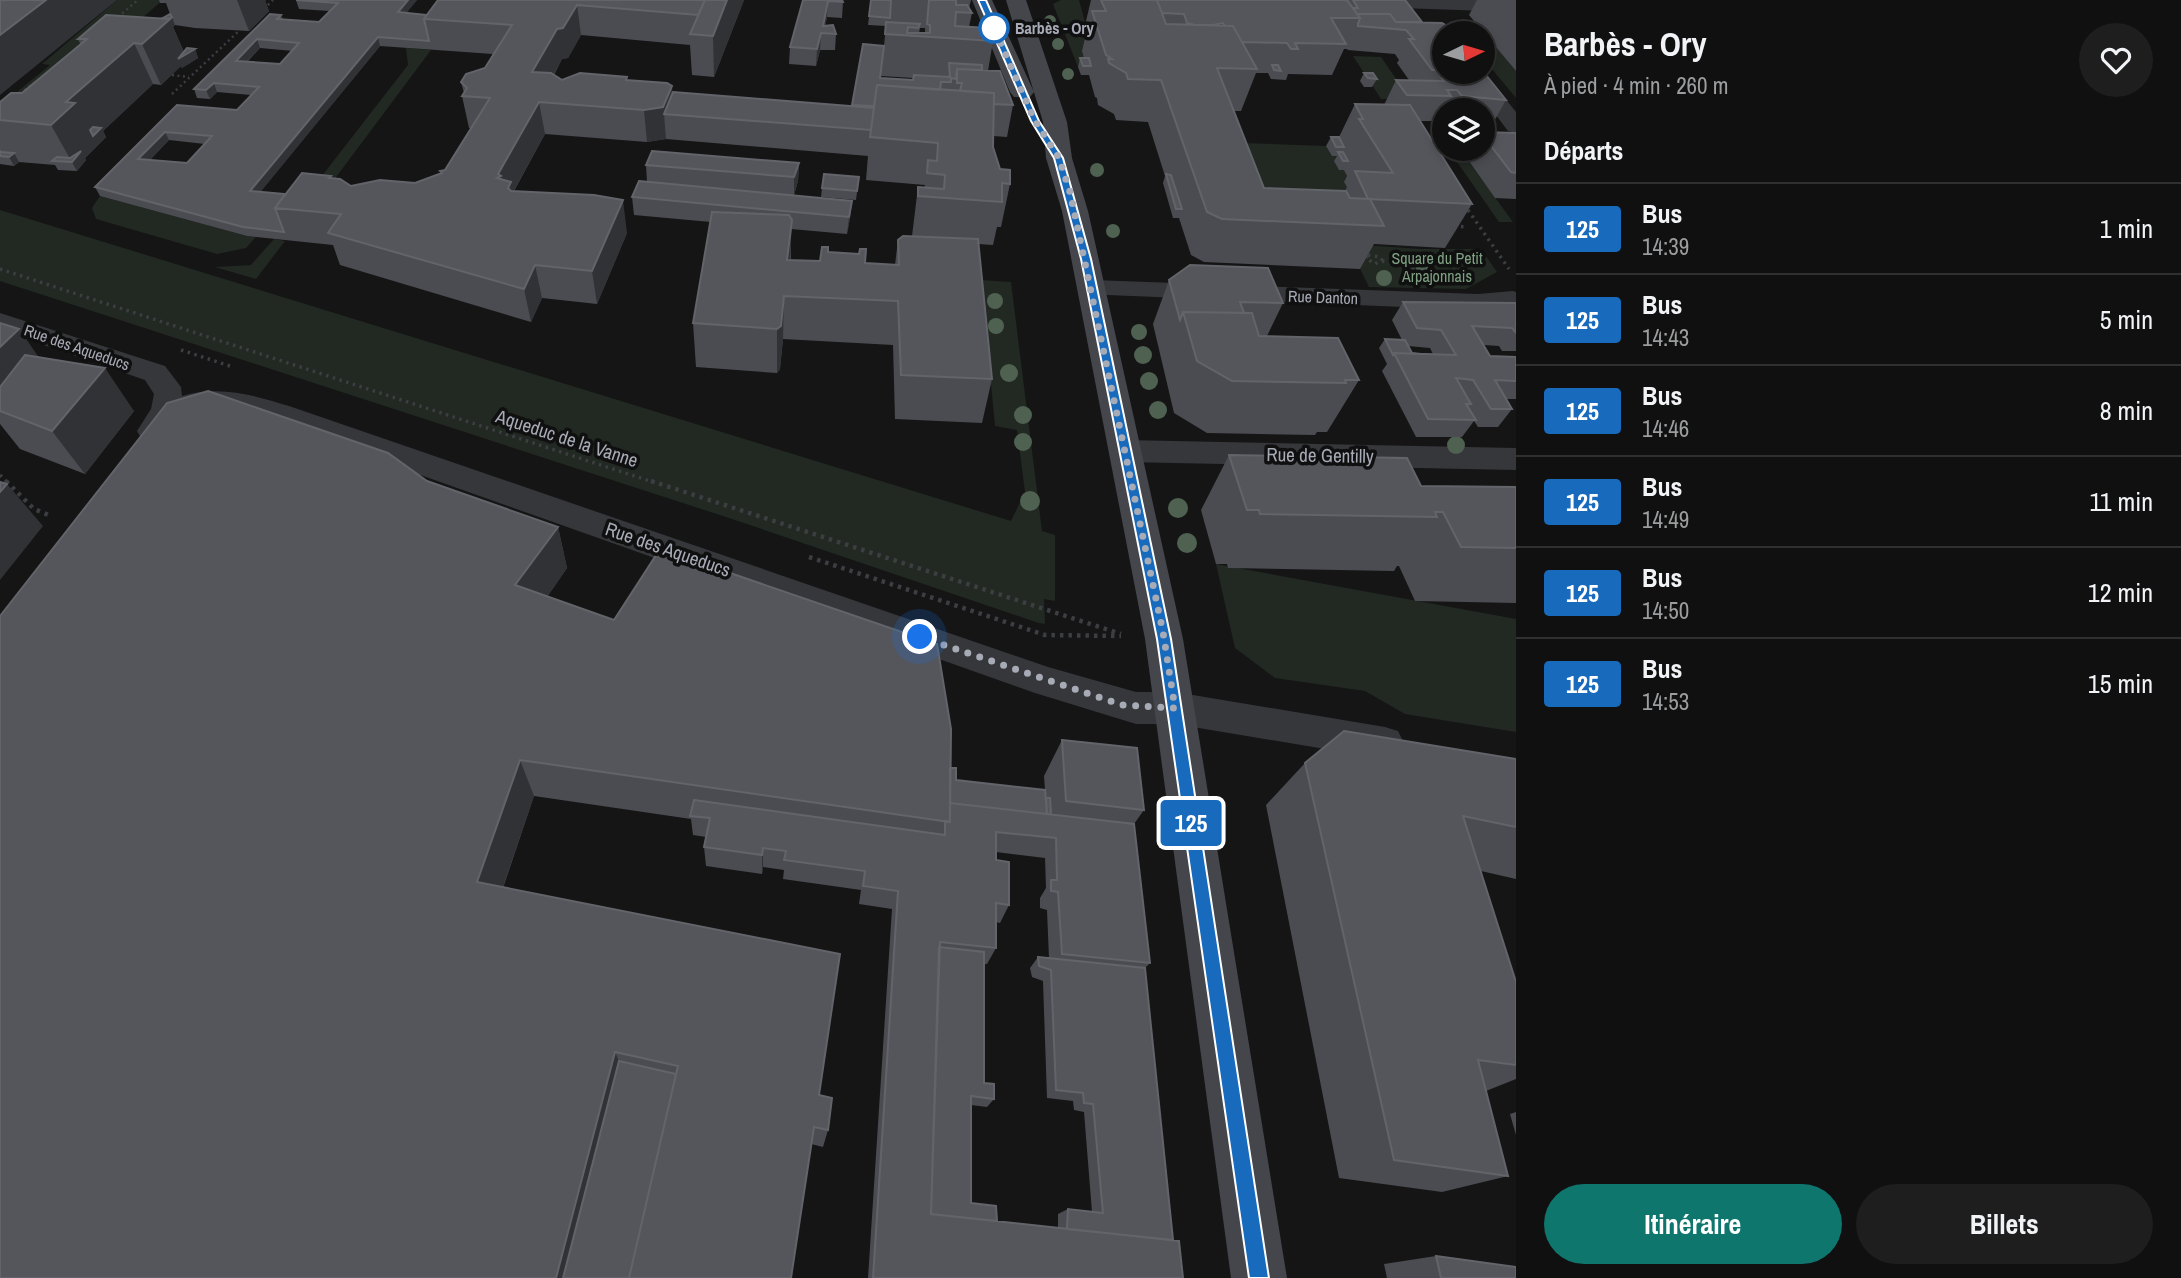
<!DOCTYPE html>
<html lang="fr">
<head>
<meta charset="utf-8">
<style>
  body { margin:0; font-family:"Archivo Narrow",sans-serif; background:#1e1e1e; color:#f1f3f6; height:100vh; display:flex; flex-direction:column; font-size:26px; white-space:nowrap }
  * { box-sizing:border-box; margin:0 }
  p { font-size:23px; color:#9c9d9f }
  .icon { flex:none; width:38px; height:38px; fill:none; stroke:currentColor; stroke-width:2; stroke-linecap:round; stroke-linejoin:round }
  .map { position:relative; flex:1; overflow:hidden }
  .panel { display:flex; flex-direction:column; background:#101010; width:665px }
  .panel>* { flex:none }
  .badge { padding:0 14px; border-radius:5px; font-size:24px; line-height:46px }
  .needle { width:46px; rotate:85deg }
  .controls { position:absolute; left:1432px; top:21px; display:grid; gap:14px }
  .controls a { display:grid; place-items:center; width:63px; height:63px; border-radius:50%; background:#101010; box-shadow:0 4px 10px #0003,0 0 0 2px #303030; font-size:35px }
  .you { position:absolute; width:35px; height:35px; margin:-18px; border:5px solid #fff; border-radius:50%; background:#1a73e8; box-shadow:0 0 0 10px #1a73e833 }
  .map>.badge { position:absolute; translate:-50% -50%; box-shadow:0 0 0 4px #fff }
  h2 { padding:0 28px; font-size:26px; line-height:63px }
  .round { display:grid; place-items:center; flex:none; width:74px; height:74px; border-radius:37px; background:#1e1e1e }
  .overview { display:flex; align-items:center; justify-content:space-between; height:119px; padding:0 28px }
  h1 { font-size:33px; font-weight:700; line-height:52px }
  .primary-button { display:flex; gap:14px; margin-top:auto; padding:14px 28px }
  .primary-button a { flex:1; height:80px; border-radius:42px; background:#0f766e; color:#fff; font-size:28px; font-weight:700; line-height:80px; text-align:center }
  .primary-button a+a { background:#1e1e1e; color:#f1f3f6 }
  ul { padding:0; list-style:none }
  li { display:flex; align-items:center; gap:21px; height:91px; padding:0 28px; border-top:2px solid #303030 }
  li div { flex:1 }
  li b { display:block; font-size:26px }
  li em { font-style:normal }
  li .badge { min-width:77px; font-weight:700; text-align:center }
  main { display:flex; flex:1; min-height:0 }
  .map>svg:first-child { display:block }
</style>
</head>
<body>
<main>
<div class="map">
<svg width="1516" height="1278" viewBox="0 0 1516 1278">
  <rect width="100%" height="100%" fill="#151516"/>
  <path fill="#212922" d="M117,0H163L115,41L0,106L50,65L42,64Z
    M1061,0H1079L1089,37L1087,67H1078L1053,4Z
    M1482,41L1492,42L1516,71V98L1482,57Z
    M406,48L431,50L319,200L304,199L408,65Z
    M1353,56L1381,57L1410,99H1381Z
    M1212,142L1326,146C1340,156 1349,173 1349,192L1293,228Z
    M1455,159H1467L1513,222H1499Z
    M100,196L247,236L256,237L246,248L217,254L96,219L92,208Z
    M0,210L1011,521L1025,492L1017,430L995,426L981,280L1011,282L1042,531L1055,535V601L1044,599L1045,624L1039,623L729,518L0,281Z
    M274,239L285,241L256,279L215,267L251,265Z
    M1348,244L1421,249H1481L1497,272L1466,289L1369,287Z
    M1216,564L1516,619V732L1405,714L1365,691L1275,678L1235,648Z"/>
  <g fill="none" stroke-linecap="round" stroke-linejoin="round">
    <path stroke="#3c3e42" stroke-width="2.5" stroke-dasharray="2 3.5" stroke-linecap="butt" d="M264,9L273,0
      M118,17L138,0
      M172,75L189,77
      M172,94L240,30
      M16,97L67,57
      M1427,137L1444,138
      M1466,207L1469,212"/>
    <path stroke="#3c3e42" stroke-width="3.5" stroke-dasharray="2.5 4.5" stroke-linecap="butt" d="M1468,210L1509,269
      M1454,226L1466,227
      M1368,255L1380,257L1382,260L1375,264L1366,258Z
      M1382,261L1405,266
      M1418,263L1431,266L1434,273L1416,272L1413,268Z
      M0,269L656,483
      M181,350L233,367
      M0,475L8,483"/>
    <path stroke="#3c3e42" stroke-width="4.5" stroke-dasharray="3.5 5" stroke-linecap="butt" d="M6,481L34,509L51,516
      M651,481L1121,634
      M809,557L1045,635L1121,636"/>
    <path fill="#36373b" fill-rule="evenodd" d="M1334,0H1516V12L1343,6Z
      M1482,70L1516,112V133L1508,131L1463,72Z
      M1092,280L1478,294L1513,291L1516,292V306L1478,310L1083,294L1079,288L1083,282Z
      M0,313L165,366L181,387L182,396C220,385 253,395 289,406L1048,667L1136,692H1175L1385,727L1398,731L1404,743L1398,755L1385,759L1175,724H1136L1035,693L243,412L220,409L184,416L178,414L163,438L152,441L141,438L137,431L151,409L154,394L145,380L0,330Z
      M1125,440L1516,448V470L1125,462L1114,458L1110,451L1114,444Z"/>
    <path fill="#44464b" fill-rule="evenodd" d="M972,0H992L1034,92L1030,97H1014L1010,92Z
      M1006,0H1026L1067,122L1072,158L1088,211L1183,639L1287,1278H1231L1145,639L1062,211L1046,158L1043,122Z"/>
  </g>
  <g fill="#4f6151">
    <circle cx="1050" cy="21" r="6"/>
    <circle cx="1058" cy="44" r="6"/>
    <circle cx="1068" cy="74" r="6"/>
    <circle cx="1097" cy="170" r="7"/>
    <circle cx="1113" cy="231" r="7"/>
    <circle cx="1424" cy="269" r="8"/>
    <circle cx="1384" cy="278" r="8"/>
    <circle cx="995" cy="301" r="8"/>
    <circle cx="996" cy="326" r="8"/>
    <circle cx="1139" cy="332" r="8"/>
    <circle cx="1143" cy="355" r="9"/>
    <circle cx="1009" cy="373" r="9"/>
    <circle cx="1149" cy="381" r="9"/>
    <circle cx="1158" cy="410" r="9"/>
    <circle cx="1023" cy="415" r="9"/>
    <circle cx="1023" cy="442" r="9"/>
    <circle cx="1456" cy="445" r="9"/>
    <circle cx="1030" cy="501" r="10"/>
    <circle cx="1178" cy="508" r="10"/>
    <circle cx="1187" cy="543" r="10"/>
  </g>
  <path fill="#4b4c51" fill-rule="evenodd" d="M159,0H266L265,1L269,11L249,31L195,28L175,25L173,27L184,52L195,49L198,58L182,68L181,66L161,85L153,84L103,131L106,137L85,158L86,160L77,171L58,170L55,165L19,162L14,166L0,164V102L22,93L81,45L78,39L164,19L170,14L166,3H160Z
    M296,0H417L406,13L427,15L438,0H744L714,77L692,75L690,45L581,35L568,58L562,59L554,75L562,80H628L672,86V93L852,106L863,44L884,46L886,26L868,25L871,0H971L969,8L972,13L969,27L993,41L988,71L1013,105L1007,137L993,136V147L1000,169L1010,184L1001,227H997L993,245L978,244L992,379L982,423L895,419L893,345L783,339L780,369L777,373L696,367L693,323L711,222L634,215L632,197L647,182L646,165L799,163L798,181L794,195L852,201L850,218L847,234L791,229V260L820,261L828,252L865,263L895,265L898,240L912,236L918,187L924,188L925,185L866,180L868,156L666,139L647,142L545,134L514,191L627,233L597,304L542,298L531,322L340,265L333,245L247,236L100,196L95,187L177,105L237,110L251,95L217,92L210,99L197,98L194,89L281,15L283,20L319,22L330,11L299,9ZM920,28H925V33H919ZM380,46L493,54L485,68L461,82L464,93L462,96L469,128H471L445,170L440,171L441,174L415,183L351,186L332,178L331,176L285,194L260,192ZM260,48L293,51L280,64L247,62ZM881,72V76L913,78V80L880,78ZM169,140L205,144L187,163L150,160Z
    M803,0L843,2L842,18L827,17L825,26L836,34L835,50H820L816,66L789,64L790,47Z
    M1091,0H1405L1422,22L1506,100L1492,125L1482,124V110H1444V115H1441L1438,121H1420L1472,204L1445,248L1374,244L1360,269L1204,262L1191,255L1179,218H1173L1163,183L1165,176L1148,122L1116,120L1114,114L1098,105L1097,98L1095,97L1089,75H1081L1078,67L1080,58H1084L1082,51L1087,30L1085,25ZM1344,49H1347L1348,50L1395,54L1399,60L1397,63L1409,80H1396L1384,105L1355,104L1339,137H1331L1326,146L1332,156H1337L1334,161L1339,170H1344L1347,176L1344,182L1347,187L1345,191L1264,188L1234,111H1241L1256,73H1268L1271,79L1286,80L1288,74L1332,75Z
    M1477,0H1516V71L1469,15Z
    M1364,73L1377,79L1372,87H1364L1360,81Z
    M1482,132L1516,133V199L1495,198L1466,157L1471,149H1482Z
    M859,177L856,200L821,197L822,188Z
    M1169,280L1283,303L1267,336L1359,380L1327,432H1317L1315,435L1207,433L1174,413L1153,324Z
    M1403,302L1516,303V351H1502L1499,346L1484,345L1490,356L1516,357V399H1506L1512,409L1498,427H1478L1474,421L1462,437H1416L1382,371L1387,364L1379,348L1385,339L1402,340L1392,320ZM1408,346L1430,348L1433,354L1412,353Z
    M0,323L19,329L38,357L134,411L85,474L20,449L0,424Z
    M1229,455L1421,486L1516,487V603L1415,601L1399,566H1397L1394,571L1228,568L1227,564H1216L1201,510Z
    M427,481L558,527L567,568L547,597L950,768L956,780L1045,790L1044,776L1062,740L1144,810L1134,824L1150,963L1145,968L1173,1240L1183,1278H868L892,909L859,904L861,890L783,879L784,870L763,867L762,874L706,866L704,847L706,837L693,835L691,819L534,796L503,888L819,1095L828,1130L823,1147L811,1144L0,1278ZM996,852L1045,858L1046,888L1040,898V908L1047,910L1049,958L1038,957L1030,968L1032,977L1043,981L1047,1098L1073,1101L1074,1110L1084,1112L1092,1212L1068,1209L1058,1214V1228L997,1221L971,1203V1105L987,1107L994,1099L984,1083V964H987L996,948V922L1000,923L1009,905L996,860Z
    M1516,759V879L1481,871L1516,982V1079L1486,1091L1508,1176L1442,1192L1339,1178L1266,805L1305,763Z
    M1516,1112V1135L1510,1114Z
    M1436,1256L1516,1278H1387L1384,1264Z"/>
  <path fill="#313235" d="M46,0H117L0,95V35Z
    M237,0H266L265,1L269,11L249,31Z
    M408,0H417L400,21L398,12Z
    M727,0H744L714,77L713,36Z
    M828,1L827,17L824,33L823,26Z
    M577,5L581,35L568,58L562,59L538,103L532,72L557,29Z
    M172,17L175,25L173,27L185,55L195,49L198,58L182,68L181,66L161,85L142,44Z
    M821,33L820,50L816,66L817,49Z
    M378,37L380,46L254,200L250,191Z
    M257,39L260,48L239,69L236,61Z
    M134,43L153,84L103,131L106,137L85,158L86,160L77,171L51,125L66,102Z
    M214,83L217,92L210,99L206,90Z
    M672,86L674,115L664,114L666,139L647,142L644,110Z
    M539,102L545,134L513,192L497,178Z
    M165,132L169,140L142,168L138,159Z
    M14,153L19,162L14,166L9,157Z
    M799,163L798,181L794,195V177Z
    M623,200L627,233L597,304L592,271Z
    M852,201L850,218L847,234L849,217Z
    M792,220L790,263L787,260Z
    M535,265L542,298L531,322L524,289Z
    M784,296L783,339L780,369L777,373V329Z
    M19,329L56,382L0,405V347Z
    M105,368L134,411L85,474L52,431Z
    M7,484L43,526L0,580V492Z
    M558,527L567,568L527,626L515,585Z
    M520,760L534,796L494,913L477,882Z
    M763,848V867L762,874V855Z
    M615,1052L625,1074L573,1278H556Z"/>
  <path fill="#55565c" stroke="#62646a" stroke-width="2" fill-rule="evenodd" d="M0,0H46L0,35Z
    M296,0H408L398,12L427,15L424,19L429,41L378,37L250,191L285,194L275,208L284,232L243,227L95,187L177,105L237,110L259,87L214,83L206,90L194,89L270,14L281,15L277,19L319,22L338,3ZM257,39L299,43L280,64L236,61ZM165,132L212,136L187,163L138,159Z
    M438,0H705L698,15L577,5L563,28L557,29L532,72L551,73L562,80L580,73L627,77L626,80L667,83L672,86L663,107L644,110L539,102L498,174L501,176L497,178L511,182L508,188L511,191L594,195L623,200L592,271L535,265L524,289L328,233L341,214L275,208L302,173L331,176L329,178L340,179L351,186L380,180L415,183L442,173L440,171L445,170L490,98L462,96L467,88L461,82L466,74L485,68L512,25L424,19Z
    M705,0H727L713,36L690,34Z
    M803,0H842L843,2L828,1L823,26L833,25L836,34L821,33L817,49L790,47Z
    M871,0H891L890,18L869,16Z
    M929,0H956V5H967L972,13L956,12L955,26L988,28L993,41L885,34L886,22L920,24L918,28L908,27L907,33H930V25L927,24Z
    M1101,0H1157L1166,24L1233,26L1257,69L1217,68L1264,188L1346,191L1350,198L1370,199L1384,226L1222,219L1207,212L1161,80L1128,79L1126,73L1109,63L1108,59H1112L1106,55L1092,11H1106Z
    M1157,0H1347L1360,18H1331L1346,44L1295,43L1298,49H1291L1287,43L1242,42L1233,26H1225L1223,23L1213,25H1195L1187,23L1184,14L1162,13Z
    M1353,0H1405L1422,22H1396L1390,14H1357L1353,8H1358Z
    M170,14L172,17L169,19L163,18Z
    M1357,14H1390L1396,22L1442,23L1447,26L1453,33H1444V72H1482V70L1506,100L1462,96L1457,90H1447L1451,96L1407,95L1396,80L1444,81L1436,70H1432L1409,39H1414L1406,30L1358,26V24L1360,18Z
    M106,15L170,19L142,44L134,43L75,94L66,102L75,103L51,125L0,120V102L11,93H22L87,39H78Z
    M863,44L884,46L880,78L913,80L914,75L950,77L949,63L982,65V70L957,69L956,79L951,78V82H941L940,90L877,85L874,106L852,105Z
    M187,48L195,49L178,59Z
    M1080,58H1089L1091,66H1083Z
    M1272,65H1278L1281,71L1274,70Z
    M957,69L1000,71L1013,105L994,104V93L960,91L962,83H957Z
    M1364,73H1373L1377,79L1368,78Z
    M877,85L994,93L993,147L1000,169L1010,170V184L1002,183V202L918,196V187L944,189L945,175L927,173L928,160L937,161L938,143L870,137Z
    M673,92L874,108L871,130L664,114Z
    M1355,104L1410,105L1472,204L1368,199L1355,171L1393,173L1359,119H1363Z
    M93,127L101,128L93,136L90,130Z
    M1482,132L1516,133V173L1511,172L1482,134Z
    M1331,137H1339L1344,147H1336Z
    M0,151L1,152L14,153L9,157L0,156Z
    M81,151L72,162L52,161L57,157L70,158Z
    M652,151L799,163L794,177L646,165Z
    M1338,152H1343L1348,161H1343Z
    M824,174L859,177L857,191L822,188Z
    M1166,174L1171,175L1182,209H1176Z
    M639,181L852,201L849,217L632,197Z
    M712,212L789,215L792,220L787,260L820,261L822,247H828V252L859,254L860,249H866L865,263L899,265L898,240L903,236L978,239L992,379L901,375L898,301L784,296L781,326L777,329L693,323Z
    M1190,265L1268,268L1283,303L1240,302L1244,313L1183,312L1180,320L1169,280Z
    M1403,302L1516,303V333L1512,328L1472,326L1490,356L1516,357V381L1495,380L1512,409H1491L1473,380L1456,378L1471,404H1466L1476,420L1428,419L1394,353L1456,355L1441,330L1417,328Z
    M1183,312L1252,313L1259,336L1338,338L1359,380H1345L1346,383L1232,381L1197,361Z
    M0,323L19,329L0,347Z
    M1385,339L1405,340L1412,353L1421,354L1394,353L1393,355Z
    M25,355L105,368L52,431L0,411V387Z
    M208,391L388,453L427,481L558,527L515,585L614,620L660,549L937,644L951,729L950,822L520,760L477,882L840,954L819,1095L832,1098L828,1130L814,1127L791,1278H629L678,1066L615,1052L556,1278H0V616L167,403Z
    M1229,455L1407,458L1421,486L1516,487V548L1461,547L1443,512H1435L1437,517L1260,514L1259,510H1247Z
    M0,482L7,484L0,492Z
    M1344,731L1516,759V827L1463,816L1516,982V1065L1478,1060L1508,1176L1394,1160L1305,763Z
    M1062,740L1137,748L1144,810L1066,801Z
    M950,768H956V780L1045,790L1047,814L950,803Z
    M1046,798H1050L1051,814H1047Z
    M694,800L945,835V821L950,822V803L1134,824L1150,963L1062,954L1058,892L1051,891V880H1057L1056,838L996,832V860L1009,862V905L996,903V948L940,942L931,1214L1179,1241L1183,1278H873L898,891L863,886L865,871L784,860L786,851L763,848L762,855L704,847L710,818L690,816Z
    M939,947L984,952V1083L994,1084V1099L971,1096V1203L996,1206L997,1221L931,1214Z
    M1038,957L1145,968L1173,1240L1067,1229L1068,1209L1103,1213L1093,1104L1084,1103L1083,1093L1056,1090L1051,970L1039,966Z
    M619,1061L676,1074L629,1278H563Z
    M1436,1256L1516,1267V1278H1441Z"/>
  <path fill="#186abd" stroke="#fff" stroke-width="2" d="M978,0H986L1039,121L1063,158L1091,259L1171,639L1269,1278H1249L1157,639L1081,259L1054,158L1031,121Z"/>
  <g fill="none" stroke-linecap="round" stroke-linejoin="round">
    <path stroke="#a7abb6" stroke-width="7" stroke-dasharray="0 12.6" d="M920,637L1122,705L1175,708L1163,632L1070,192L1059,158L1035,121L994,28"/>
  </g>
  <circle fill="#fff" stroke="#186abd" stroke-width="3.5" cx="994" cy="28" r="14"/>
  <g text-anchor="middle" stroke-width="7" stroke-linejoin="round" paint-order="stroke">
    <g font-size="16" font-weight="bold" fill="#a7abb6" stroke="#101011" text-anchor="start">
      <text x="1015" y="34">Barbès - Ory</text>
    </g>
    <g font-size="16" fill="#7fa082" stroke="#101011">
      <text x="1437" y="264">Square du Petit<tspan x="1437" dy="18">Arpajonnais</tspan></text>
    </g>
    <g font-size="16" fill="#a7abb6" stroke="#101011">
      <text transform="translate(1323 297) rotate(2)" y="6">Rue Danton</text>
      <text transform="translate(77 347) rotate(19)" y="6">Rue des Aqueducs</text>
    </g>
    <g font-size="19" fill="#a7abb6" stroke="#101011">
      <text transform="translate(567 438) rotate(18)" y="7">Aqueduc de la Vanne</text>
      <text transform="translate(1320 455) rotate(1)" y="7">Rue de Gentilly</text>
      <text transform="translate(668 549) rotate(19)" y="7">Rue des Aqueducs</text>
    </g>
  </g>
</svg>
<div class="controls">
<a><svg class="needle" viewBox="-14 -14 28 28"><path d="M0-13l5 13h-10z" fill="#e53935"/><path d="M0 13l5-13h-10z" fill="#9c9d9f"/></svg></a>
<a><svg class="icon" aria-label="layers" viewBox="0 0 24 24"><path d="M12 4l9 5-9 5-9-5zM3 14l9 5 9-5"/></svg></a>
</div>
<div class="you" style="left:920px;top:637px"></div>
<b class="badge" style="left:1191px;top:823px;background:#186abd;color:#fff">125</b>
</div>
<section class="panel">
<div class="overview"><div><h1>Barbès - Ory</h1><p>À pied · 4 min · 260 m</p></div><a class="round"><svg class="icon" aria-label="heart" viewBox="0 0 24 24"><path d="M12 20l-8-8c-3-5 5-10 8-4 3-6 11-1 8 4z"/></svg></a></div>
<h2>Départs</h2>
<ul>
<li><span class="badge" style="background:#186abd;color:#fff">125</span><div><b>Bus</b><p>14:39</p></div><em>1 min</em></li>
<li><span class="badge" style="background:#186abd;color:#fff">125</span><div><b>Bus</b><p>14:43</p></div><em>5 min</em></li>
<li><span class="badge" style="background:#186abd;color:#fff">125</span><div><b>Bus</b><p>14:46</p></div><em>8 min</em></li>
<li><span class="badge" style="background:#186abd;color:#fff">125</span><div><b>Bus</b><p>14:49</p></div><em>11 min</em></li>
<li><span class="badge" style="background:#186abd;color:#fff">125</span><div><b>Bus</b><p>14:50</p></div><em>12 min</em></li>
<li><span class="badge" style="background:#186abd;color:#fff">125</span><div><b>Bus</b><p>14:53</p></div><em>15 min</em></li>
</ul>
<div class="primary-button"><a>Itinéraire</a><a>Billets</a></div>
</section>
</main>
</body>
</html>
